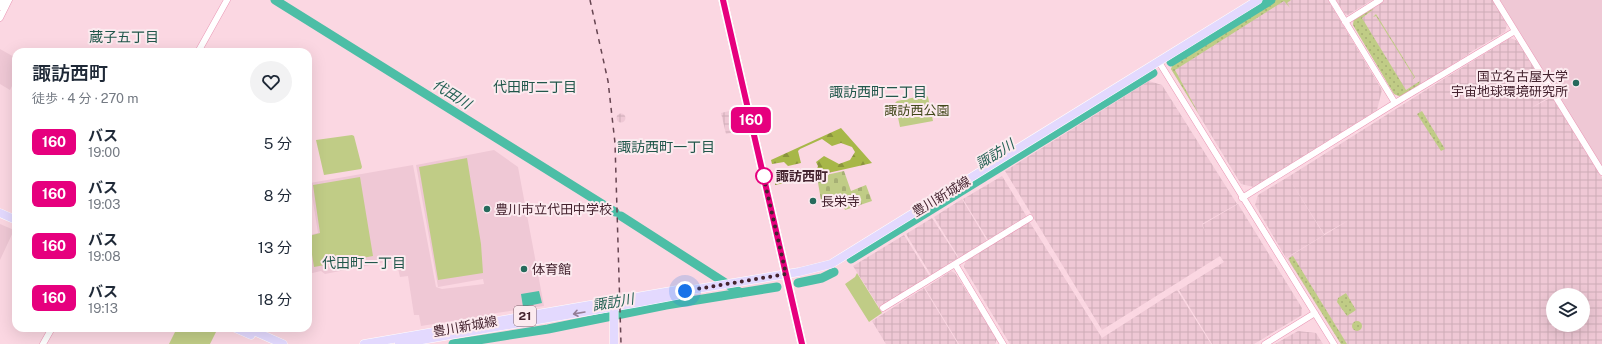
<!DOCTYPE html>
<html lang="ja">
<head>
<meta charset="utf-8">
<style>
  body { margin:0; font-family:"Public Sans","Noto Sans JP",sans-serif; background:#f2f2f3; color:#1f2937; height:100vh; display:flex; flex-direction:column; font-size:15px; white-space:nowrap }
  * { box-sizing:border-box; margin:0 }
  p { font-size:13px; color:#747a83 }
  .icon { flex:none; width:22px; height:22px; fill:none; stroke:currentColor; stroke-width:2; stroke-linecap:round; stroke-linejoin:round }
  .map { position:relative; flex:1; overflow:hidden }
  .sheet { position:absolute; left:12px; top:48px; width:300px; height:284px; display:flex; flex-direction:column; background:#fff; border-radius:12px; box-shadow:0 4px 16px #0002 }
  .sheet>* { flex:none }
  .badge { padding:0 8px; border-radius:6px; font-size:14px; line-height:26px }
  .fabs { position:absolute; left:1546px; top:288px; display:grid; gap:8px }
  .fabs a { display:grid; place-items:center; width:44px; height:44px; border-radius:50%; background:#fff; box-shadow:0 4px 16px #0002; font-size:20px }
  .you { position:absolute; width:20px; height:20px; margin:-10px; border:3px solid #fff; border-radius:50%; background:#1a73e8; box-shadow:0 0 0 6px #1a73e833 }
  .map>.badge { position:absolute; translate:-50% -50%; box-shadow:0 0 0 2px #fff }
  .round { display:grid; place-items:center; flex:none; width:42px; height:42px; border-radius:21px; background:#f2f2f3 }
  .summary { display:flex; align-items:center; justify-content:space-between; height:68px; padding:0 20px }
  h1 { font-size:19px; font-weight:600; line-height:30px }
  ul { padding:0; list-style:none }
  li { display:flex; align-items:center; gap:12px; height:52px; padding:0 20px }
  li div { flex:1 }
  li b { display:block; font-size:15px }
  li em { font-style:normal }
  li .badge { min-width:44px; font-weight:700; text-align:center }
  .map>svg:first-child { display:block }
</style>
</head>
<body>
<div class="map">
<svg width="1602" height="344" viewBox="0 0 1602 344">
  <defs>
    <pattern id="industrial-grid" width="8" height="8" patternUnits="userSpaceOnUse"><rect width="8" height="8" fill="#efc8d5"/><path d="M0 4h8M4 0v8" fill="none" stroke="#ceacb7"/></pattern>
    <pattern id="grass-dots" width="8" height="8" patternUnits="userSpaceOnUse"><rect width="8" height="8" fill="#c0cc86"/><path d="M2 2h.1M6 6h.1" fill="none" stroke="#a6af74" stroke-width="1.8" stroke-linecap="round"/></pattern>
    <pattern id="forest-firs" width="22" height="20" patternUnits="userSpaceOnUse"><rect width="22" height="20" fill="#a7b748"/><path d="M5 1l3.5 6h-7zM16 11l3.5 6h-7z" fill="#8a943c"/></pattern>
    <pattern id="cemetery-stones" width="16" height="16" patternUnits="userSpaceOnUse"><rect width="16" height="16" fill="#c0cc86"/><path d="M2 7V4a2 2 0 0 1 4 0v3zM10 15v-3a2 2 0 0 1 4 0v3z" fill="#a6af74"/></pattern>
  </defs>
  <rect width="100%" height="100%" fill="#fbd7e2"/>
  <path fill="#efc8d5" d="M1500,0H1602V166Z
    M0,49L16,58V78L10,90L0,84Z
    M494,150L518,167L544,306L489,314L488,308L489,315L421,326L419,315H414L408,276L400,277L396,260L325,274L321,271L308,274V235L318,233L310,183L413,165L436,287L442,289L484,284L483,279L438,287L416,165Z
    M0,224L14,230L0,260Z"/>
  <path fill="url(#industrial-grid)" fill-rule="evenodd" d="M1283,0H1328L1382,90L1377,110L1254,187L1241,184L1171,69Z
    M1336,0H1372L1348,15L1345,14Z
    M1384,0H1493L1507,24L1505,32L1469,53L1468,52L1469,54L1401,97L1394,94L1353,25L1354,18Z
    M1510,38L1518,41L1551,96L1531,108L1552,97L1602,178V344H1341L1287,258L1349,220L1324,234L1288,177L1434,85L1471,146L1434,85ZM1553,295H1583V325H1553Z
    M1149,81L1162,85L1237,204L1202,224L1207,235L1202,225L1238,204L1302,308V315L1254,344H1212L1179,290L1224,262L1220,256L1102,330L1005,171Z
    M738,109L743,130L726,134L721,113Z
    M616.5 118a4.5 4.5 0 1 1 9 0a4.5 4.5 0 1 1-9 0Z
    M1002,176L1027,217L988,240L963,199Z
    M1288,177L1324,235L1286,258L1255,205L1258,195Z
    M962,199L987,241L959,258L934,217Z
    M932,218L958,258L931,275L906,234Z
    M1029,221L1102,338L1177,290L1211,344H1010L964,267L966,260Z
    M904,235L930,277L879,307L853,266Z
    M951,271L955,273L997,339L995,344H959L925,288Z
    M924,288L958,344H886L872,321Z
    M1298,331L1316,333L1323,344H1275Z"/>
  <path fill="url(#grass-dots)" d="M1274,0H1291L1287,3L1290,8L1284,1L1175,70L1200,116L1171,69L1173,63Z
    M1375,8L1362,18L1406,90L1420,81L1419,85L1401,97L1394,94L1353,25L1354,18Z
    M1376,14L1415,77L1412,80L1414,77L1376,16L1373,17Z
    M1422,111L1445,149L1441,151L1417,114Z
    M1293,256L1347,344H1341L1290,262L1289,258Z
    M1346,293L1356,310L1347,316L1337,302L1338,298Z
    M1352 326a5 5 0 1 1 10 0a5 5 0 1 1-10 0Z"/>
  <path fill="url(#forest-firs)" d="M841,128L872,163L775,185V180L817,169L818,166L816,162L824,156L839,164L850,160L855,152L852,147L841,143L832,146L822,139L800,149L798,151L801,163L788,166L784,162L772,164L771,160Z"/>
  <path fill="url(#cemetery-stones)" d="M844,171L851,191L866,185L872,201L845,210L842,201L822,206L817,177Z"/>
  <path fill="#c0cc86" d="M926,95L928,97L933,121L900,127L895,103L897,101Z
    M352,135L354,136L362,167L361,169L324,175L316,140Z
    M467,158L481,244L483,273L438,280L419,167Z
    M360,177L373,256L314,267L309,236L320,233L313,185Z
    M857,273L882,313L869,322L845,284L855,277Z
    M177,328H218L210,344H169Z"/>
  <path fill="#4cbea6" d="M539,291L542,303L523,307L521,294Z"/>
  <g fill="none" stroke-linecap="round" stroke-linejoin="round">
    <path stroke="#4cbea6" stroke-width="9" d="M275,0L615,212
      M1171,62L1271,0
      M621,216L741,293
      M851,259L1153,73
      M798,283L822,278L834,272
      M453,344L548,329L666,305L777,287"/>
    <g stroke="#e996b4" stroke-width="7">
      <path id="minor" d="M1496,0L1602,172
        M0,7L3,0
        M0,18L9,0
        M1345,22L1380,0
        M198,52L227,0
        M1159,62L1334,344
        M1395,103L1515,31
        M1242,198L1395,103L1332,0
        M955,264L1003,344
        M883,308L1030,218
        M43,344L52,328
        M1265,344L1315,313"/>
    </g>
    <g stroke="#fff" stroke-width="9">
      <path id="major" d="M723,0L802,344
        M0,213L16,220
        M614,307V344
        M235,328L251,335
        M247,328L283,344
        M364,344L677,290L685,291
        M399,344L636,303L678,295L685,291L799,272L831,264L1258,0"/>
    </g>
    <use href="#minor" stroke="#fff" stroke-width="6"/>
    <use href="#major" stroke="#e3d9fe" stroke-width="8"/>
    <path stroke="#664551" stroke-width="1.5" stroke-dasharray="5 5" stroke-linecap="butt" d="M590,0L608,81L615,143L621,344"/>
  </g>
  <defs><path id="oneway-shaft" d="M-6 0H5M1.5-3L5.5 0L1.5 3" fill="none" stroke-width="1.6" stroke-linecap="round" stroke-linejoin="round"/></defs>
  <use stroke="#947e96" href="#oneway-shaft" transform="translate(579 313) rotate(170)"/>
  <g fill="none" stroke-linecap="round" stroke-linejoin="round">
    <g stroke="#fff" stroke-width="9">
      <path id="line" d="M723,0L802,344"/>
    </g>
    <use href="#line" stroke="#e6007e" stroke-width="6"/>
    <path stroke="#44232f" stroke-width="4" stroke-dasharray="0 7.2" d="M685,291L786,274L762,170L764,176"/>
  </g>
  <g fill="#266a5c" stroke="#fceaef" stroke-width="1.5">
    <circle cx="1576" cy="83" r="4"/>
    <circle cx="813" cy="201" r="4"/>
    <circle cx="487" cy="209" r="4"/>
    <circle cx="524" cy="269" r="4"/>
  </g>
  <circle fill="#fff" stroke="#e6007e" stroke-width="2" cx="764" cy="176" r="8"/>
  <g text-anchor="middle" stroke-width="4" stroke-linejoin="round" paint-order="stroke">
    <rect fill="#fceaef" stroke="#7b5f69" stroke-width="1" x="514" y="306" width="22" height="20" rx="3"/>
    <g font-size="12" font-weight="bold" fill="#44232f">
      <text x="525" y="320">21</text>
    </g>
    <g font-size="13" fill="#44232f" stroke="#fceaef" text-anchor="start">
      <text x="1568" y="81" text-anchor="end">国立名古屋大学<tspan x="1568" dy="15">宇宙地球環境研究所</tspan></text>
      <text x="821" y="206">長栄寺</text>
      <text x="495" y="214">豊川市立代田中学校</text>
      <text x="532" y="274">体育館</text>
    </g>
    <g font-size="13" fill="#41471a" stroke="#fceaef">
      <text x="917" y="115">諏訪西公園</text>
    </g>
    <g font-size="13" font-weight="bold" fill="#44232f" stroke="#fceaef" text-anchor="start">
      <text x="776" y="181">諏訪西町</text>
    </g>
    <g font-size="13" fill="#44232f" stroke="#fceaef">
      <text transform="translate(941 196) rotate(-31)" y="5">豊川新城線</text>
      <text transform="translate(465 326) rotate(-10)" y="5">豊川新城線</text>
    </g>
    <g font-size="14" fill="#21574b" stroke="#fceaef">
      <text x="124" y="42">蔵子五丁目</text>
      <text x="535" y="92">代田町二丁目</text>
      <text x="878" y="97">諏訪西町二丁目</text>
      <text x="666" y="152">諏訪西町一丁目</text>
      <text x="364" y="268">代田町一丁目</text>
    </g>
    <g font-size="14" font-style="italic" fill="#226053" stroke="#fceaef">
      <text transform="translate(452 94) rotate(32)" y="5">代田川</text>
      <text transform="translate(995 154) rotate(-32)" y="5">諏訪川</text>
      <text transform="translate(613 302) rotate(-10)" y="5">諏訪川</text>
    </g>
  </g>
</svg>
<div class="fabs">
<a><svg class="icon" aria-label="layers" viewBox="0 0 24 24"><path d="M12 4l9 5-9 5-9-5zM3 14l9 5 9-5"/></svg></a>
</div>
<div class="you" style="left:685px;top:291px"></div>
<b class="badge" style="left:751px;top:120px;background:#e6007e;color:#fff">160</b>
<section class="sheet">
<div class="summary"><div><h1>諏訪西町</h1><p>徒歩 · 4 分 · 270 m</p></div><a class="round"><svg class="icon" aria-label="heart" viewBox="0 0 24 24"><path d="M12 20l-8-8c-3-5 5-10 8-4 3-6 11-1 8 4z"/></svg></a></div>
<ul>
<li><span class="badge" style="background:#e6007e;color:#fff">160</span><div><b>バス</b><p>19:00</p></div><em>5 分</em></li>
<li><span class="badge" style="background:#e6007e;color:#fff">160</span><div><b>バス</b><p>19:03</p></div><em>8 分</em></li>
<li><span class="badge" style="background:#e6007e;color:#fff">160</span><div><b>バス</b><p>19:08</p></div><em>13 分</em></li>
<li><span class="badge" style="background:#e6007e;color:#fff">160</span><div><b>バス</b><p>19:13</p></div><em>18 分</em></li>
</ul>
</section>
</div>
</body>
</html>
